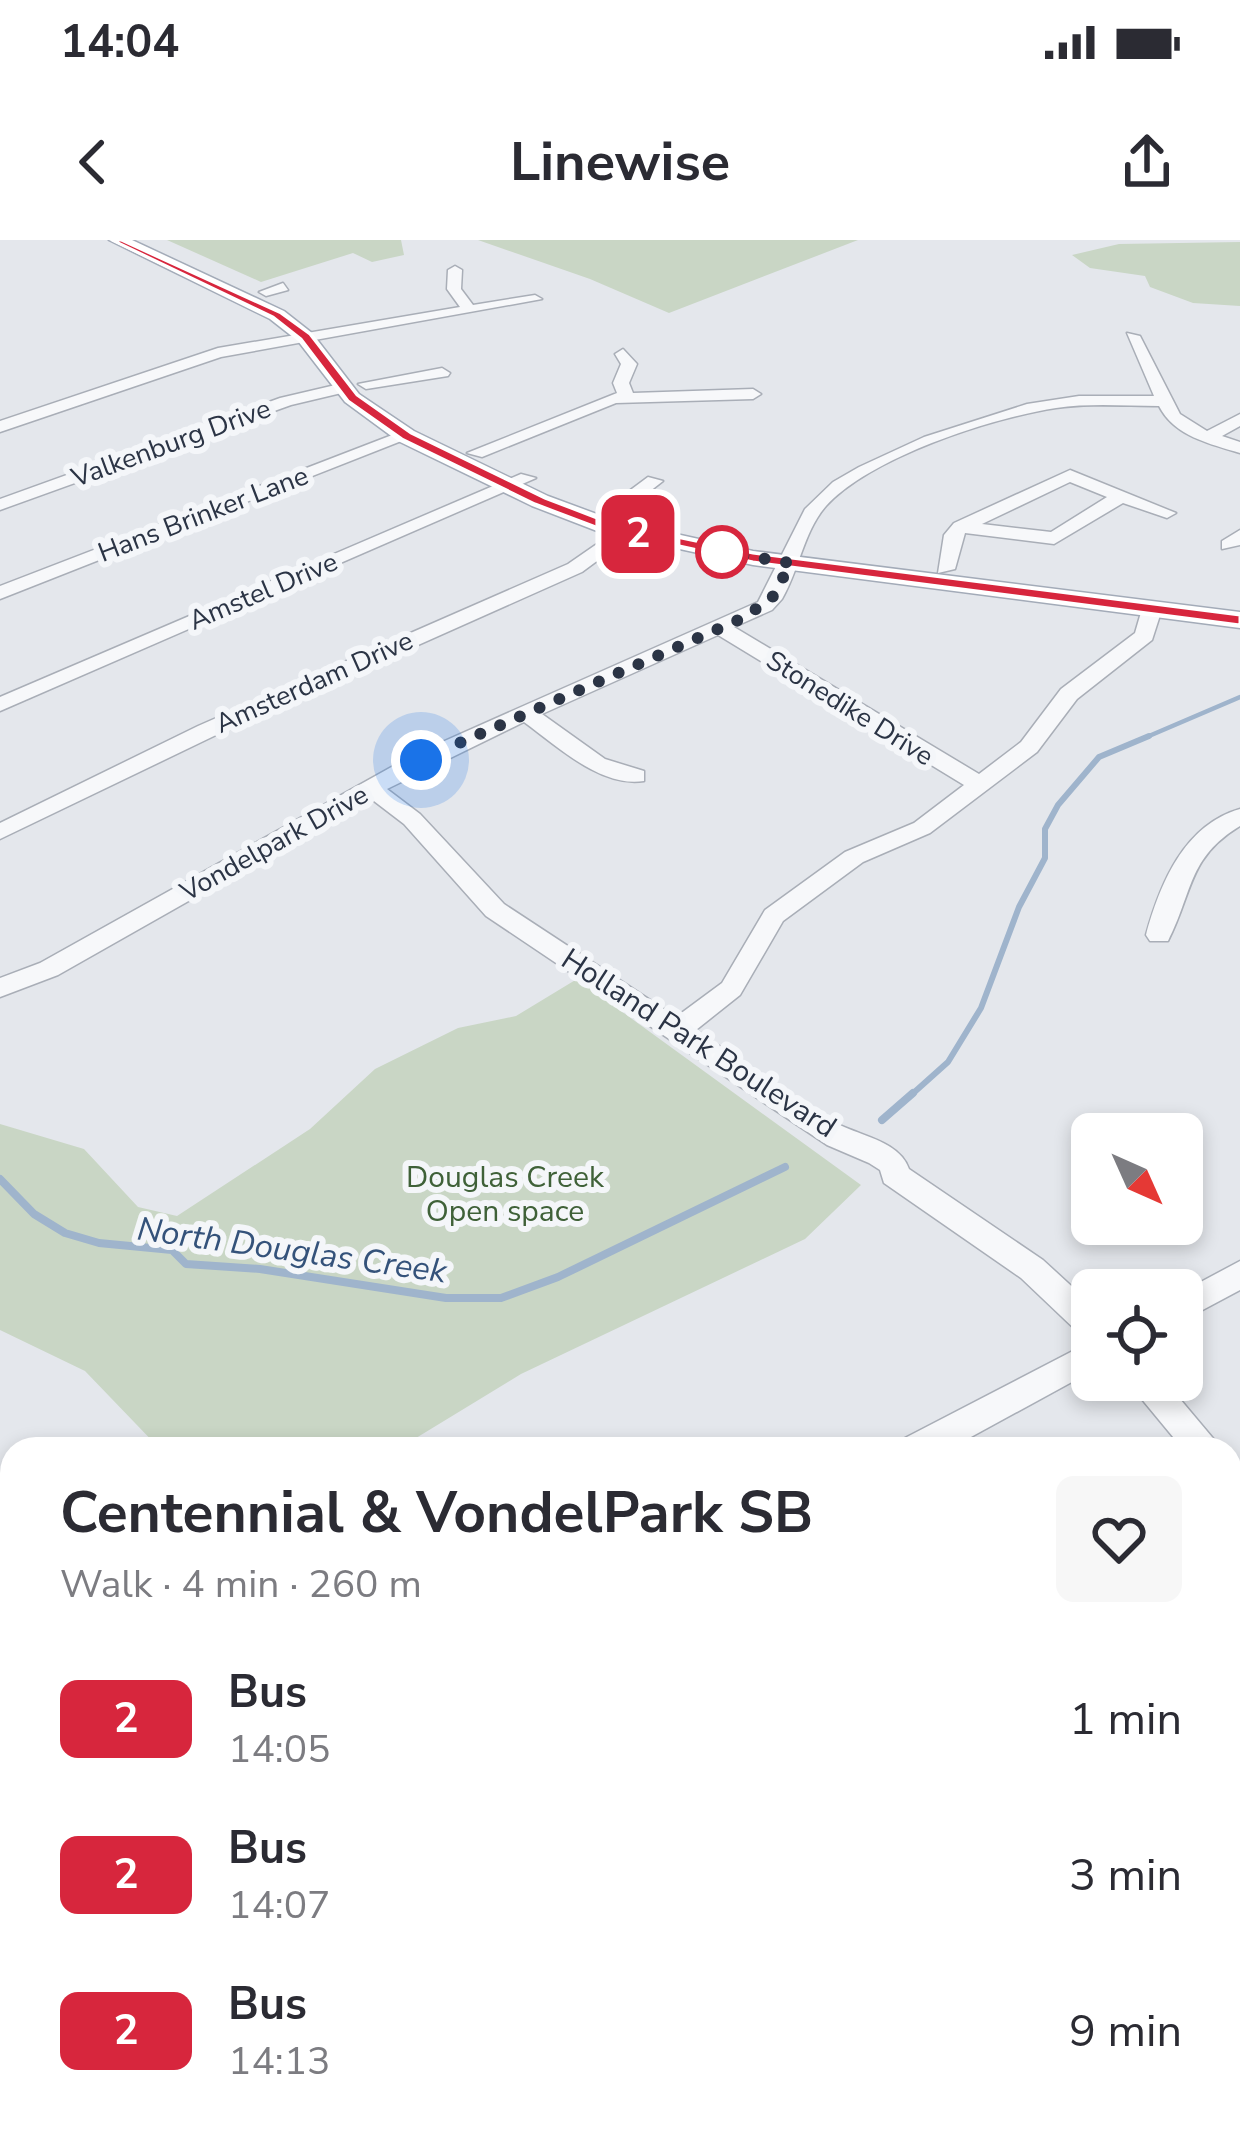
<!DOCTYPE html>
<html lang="en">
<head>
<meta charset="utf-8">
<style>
  body { margin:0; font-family:"Nunito Sans",sans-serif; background:#f7f7f7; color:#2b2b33; height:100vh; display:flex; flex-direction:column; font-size:45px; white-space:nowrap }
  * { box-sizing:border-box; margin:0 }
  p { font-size:39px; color:#7c7c81 }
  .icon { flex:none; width:66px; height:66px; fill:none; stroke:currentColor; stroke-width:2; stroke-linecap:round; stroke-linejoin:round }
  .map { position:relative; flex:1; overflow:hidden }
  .side { position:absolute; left:0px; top:1197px; width:1242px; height:699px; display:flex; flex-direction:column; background:#fff; border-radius:36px 36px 0 0; box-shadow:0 6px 18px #0003 }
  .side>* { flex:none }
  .badge { padding:0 24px; border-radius:18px; font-size:42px; line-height:78px }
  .needle { width:78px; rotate:135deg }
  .fabs { position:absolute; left:1071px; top:873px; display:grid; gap:24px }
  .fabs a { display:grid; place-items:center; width:132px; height:132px; border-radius:18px; background:#fff; box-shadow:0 6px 18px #0003; font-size:60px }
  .you { position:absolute; width:60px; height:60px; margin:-30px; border:9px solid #fff; border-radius:50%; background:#1a73e8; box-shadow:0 0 0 18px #1a73e833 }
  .map>.badge { position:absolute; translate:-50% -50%; box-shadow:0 0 0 6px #fff }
  .round { display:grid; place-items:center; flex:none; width:126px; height:126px; border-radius:18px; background:#f7f7f7 }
  .summary { display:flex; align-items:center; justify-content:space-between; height:204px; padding:0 60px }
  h1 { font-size:57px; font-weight:700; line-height:90px }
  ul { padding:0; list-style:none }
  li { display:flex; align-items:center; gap:36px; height:156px; padding:0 60px }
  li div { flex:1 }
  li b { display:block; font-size:45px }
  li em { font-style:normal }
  li .badge { min-width:132px; font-weight:700; text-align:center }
  .status { display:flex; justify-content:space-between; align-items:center; height:84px; padding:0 60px; background:#fff; direction:ltr }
  .status svg { height:33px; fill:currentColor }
  header { display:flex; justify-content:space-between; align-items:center; height:156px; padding:0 60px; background:#fff; font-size:54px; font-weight:700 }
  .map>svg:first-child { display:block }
</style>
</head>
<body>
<div class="status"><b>14:04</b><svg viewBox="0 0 49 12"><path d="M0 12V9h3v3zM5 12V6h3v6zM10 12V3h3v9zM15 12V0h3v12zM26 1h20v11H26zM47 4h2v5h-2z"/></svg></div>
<header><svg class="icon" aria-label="back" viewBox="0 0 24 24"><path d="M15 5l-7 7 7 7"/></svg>Linewise<svg class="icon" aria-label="share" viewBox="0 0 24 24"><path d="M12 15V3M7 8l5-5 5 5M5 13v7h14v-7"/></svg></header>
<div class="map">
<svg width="1240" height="1895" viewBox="0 0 1240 1895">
  <rect width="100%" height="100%" fill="#e4e7ec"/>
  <path fill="#c9d6c5" d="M167,0H401L404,15L372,22L353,13L261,42Z
    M478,0H858L669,73L590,39Z
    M1240,2V66L1193,63L1150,47L1145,36L1090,28L1072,15L1119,4Z
    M577,739L861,945L805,999L521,1134L398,1209H160L85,1131L0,1090V884L84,909L138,967L177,976L310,889L375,829L458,788L516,776Z
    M65,1884H350L366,1895H55Z
    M763,1884H1008L1031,1895H732Z"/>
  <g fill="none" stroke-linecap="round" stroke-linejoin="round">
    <path stroke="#9fb4cc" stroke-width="4.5" d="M1142,499L1240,457"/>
    <path stroke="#9fb4cc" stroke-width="6" d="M910,856L948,822L981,768L1019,667L1045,618V589L1058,565L1099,517L1149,496"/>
    <path stroke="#9fb4cc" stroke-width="8" d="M882,880L913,853
      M0,939L34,974L65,993L99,1003L172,1010L186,1024L260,1029L446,1058H501L558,1037L785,927"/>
    <g stroke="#a9aeb7" stroke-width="3">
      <path id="minor" d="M455,26L462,30L461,49L473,65L535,55L542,59L221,117L0,192V181L218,108L460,67L447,49L448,30Z
        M283,43L288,50L266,56L259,52Z
        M1127,93L1140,96L1180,174L1207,191L1240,174V186L1222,196L1240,202V213C1210,204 1174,196 1159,166C1125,166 1090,163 1056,168C991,178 871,217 826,266C804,291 799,330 782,359L772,370L734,387L979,534L1021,502L1061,449L1135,393L1142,369L1152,363L1162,369L1152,400L1077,459L1037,512L930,593L863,622L783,681L740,755L696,790C738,818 805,871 849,889C871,898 901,905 909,929L1043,1020L1092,1065V1099L1081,1095L1021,1038L884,943L880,930L869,923L827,905L486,676L404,584L370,558L58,735L0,757V738L40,723L413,515L758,362L805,269L833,242L859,227L924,197L1027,164L1079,156H1154ZM718,395L964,545L914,583L845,612L765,670L722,743L676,777L504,664L420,574L387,549L524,482C557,506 601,548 644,541V531L605,519L542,474Z
        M623,109L637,124L629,143L633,153L753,149L761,154L753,159L616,163L482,217L467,213L617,153L613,143L621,124L615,114Z
        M442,128L450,133L448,136L366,149L358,144Z
        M344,143L352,148L350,151L291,165L0,270V259L280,158Z
        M400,192L414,196L0,359V346Z
        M1070,230L1176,273L1167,278L1123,263L1054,304L965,293L955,329L938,333L944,295L954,283ZM1070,242L1107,257L1051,292L982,284Z
        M521,234L536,238L0,471V457Z
        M648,237L663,241L617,277H605V269Z
        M620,288L636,292L582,332L214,496L0,599V583L198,486L568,324Z
        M1240,290V305L1222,309V301Z
        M1240,569V586C1187,618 1193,653 1168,701H1150L1146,695C1160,644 1184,585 1240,569Z
        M1240,1021V1050L1182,1081V1052Z
        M1092,1101V1131L949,1209H900L905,1198Z
        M1126,1140H1164L1222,1209H1183Z
        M1230,1221L1240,1225V1265L1230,1261Z
        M0,1235L12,1239V1277L0,1273Z
        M12,1870V1884H53L49,1895H0Z
        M1067,1884H1156L1160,1895H1071Z"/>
    </g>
    <g stroke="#a3abb8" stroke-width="3">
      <path id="major" d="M109,0H132L284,71L312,93L359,154L414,191L548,256L613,280L753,311L1240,372V388L753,325L597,291L532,266L398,201L345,162L298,101L270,79Z"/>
    </g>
    <use href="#minor" fill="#f7f8fa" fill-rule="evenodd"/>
    <use href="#major" fill="#fff" fill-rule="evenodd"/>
  </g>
  <path fill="#d7263d" stroke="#fff" stroke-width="3" d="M112,0H121L281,73L310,94L357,155L411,193L545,258L610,283L753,313L1240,375V385L753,322L601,289L535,264L402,199L348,161L301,99L273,77Z"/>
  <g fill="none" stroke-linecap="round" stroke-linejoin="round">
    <path stroke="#2b3445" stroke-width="12" stroke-dasharray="0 21.6" d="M421,520L743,378L772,358L791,323L716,311L722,312"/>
  </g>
  <circle fill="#fff" stroke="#d7263d" stroke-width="6" cx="722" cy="312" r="24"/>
  <g text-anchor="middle" stroke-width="12" stroke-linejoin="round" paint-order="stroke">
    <g font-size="27" fill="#2b3445" stroke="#f4f6f9">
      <text transform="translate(171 203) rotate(-20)" y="9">Valkenburg Drive</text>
      <text transform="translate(203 274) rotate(-21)" y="9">Hans Brinker Lane</text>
      <text transform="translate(263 351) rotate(-23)" y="9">Amstel Drive</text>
      <text transform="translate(314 442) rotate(-24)" y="9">Amsterdam Drive</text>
      <text transform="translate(850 468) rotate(32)" y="9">Stonedike Drive</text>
      <text transform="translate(274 603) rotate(-29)" y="9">Vondelpark Drive</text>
    </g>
    <g font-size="30" fill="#2b3445" stroke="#f4f6f9">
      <text transform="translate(699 803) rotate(33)" y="10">Holland Park Boulevard</text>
    </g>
    <g font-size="30" fill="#3f6138" stroke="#f4f6f9">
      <text x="505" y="947">Douglas Creek<tspan x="505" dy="34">Open space</tspan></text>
    </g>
    <g font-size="33" font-style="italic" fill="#34527a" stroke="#f4f6f9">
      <text transform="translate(292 1009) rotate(8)" y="12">North Douglas Creek</text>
    </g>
  </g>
</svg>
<div class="fabs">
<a><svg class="needle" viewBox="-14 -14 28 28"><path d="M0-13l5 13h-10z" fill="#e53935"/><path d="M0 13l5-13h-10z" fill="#7c7c81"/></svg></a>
<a><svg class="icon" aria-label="locate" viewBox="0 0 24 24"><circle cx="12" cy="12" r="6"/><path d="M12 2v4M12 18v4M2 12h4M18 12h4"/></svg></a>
</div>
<div class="you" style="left:421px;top:520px"></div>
<b class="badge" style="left:638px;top:294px;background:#d7263d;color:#fff">2</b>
<section class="side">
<div class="summary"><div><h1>Centennial &amp; VondelPark SB</h1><p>Walk · 4 min · 260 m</p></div><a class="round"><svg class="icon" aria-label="heart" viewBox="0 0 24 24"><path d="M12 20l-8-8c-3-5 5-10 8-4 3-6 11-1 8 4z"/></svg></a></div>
<ul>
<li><span class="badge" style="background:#d7263d;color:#fff">2</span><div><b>Bus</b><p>14:05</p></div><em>1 min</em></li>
<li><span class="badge" style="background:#d7263d;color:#fff">2</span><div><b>Bus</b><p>14:07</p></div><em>3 min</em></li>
<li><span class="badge" style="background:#d7263d;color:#fff">2</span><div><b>Bus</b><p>14:13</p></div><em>9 min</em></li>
</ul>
</section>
</div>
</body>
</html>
